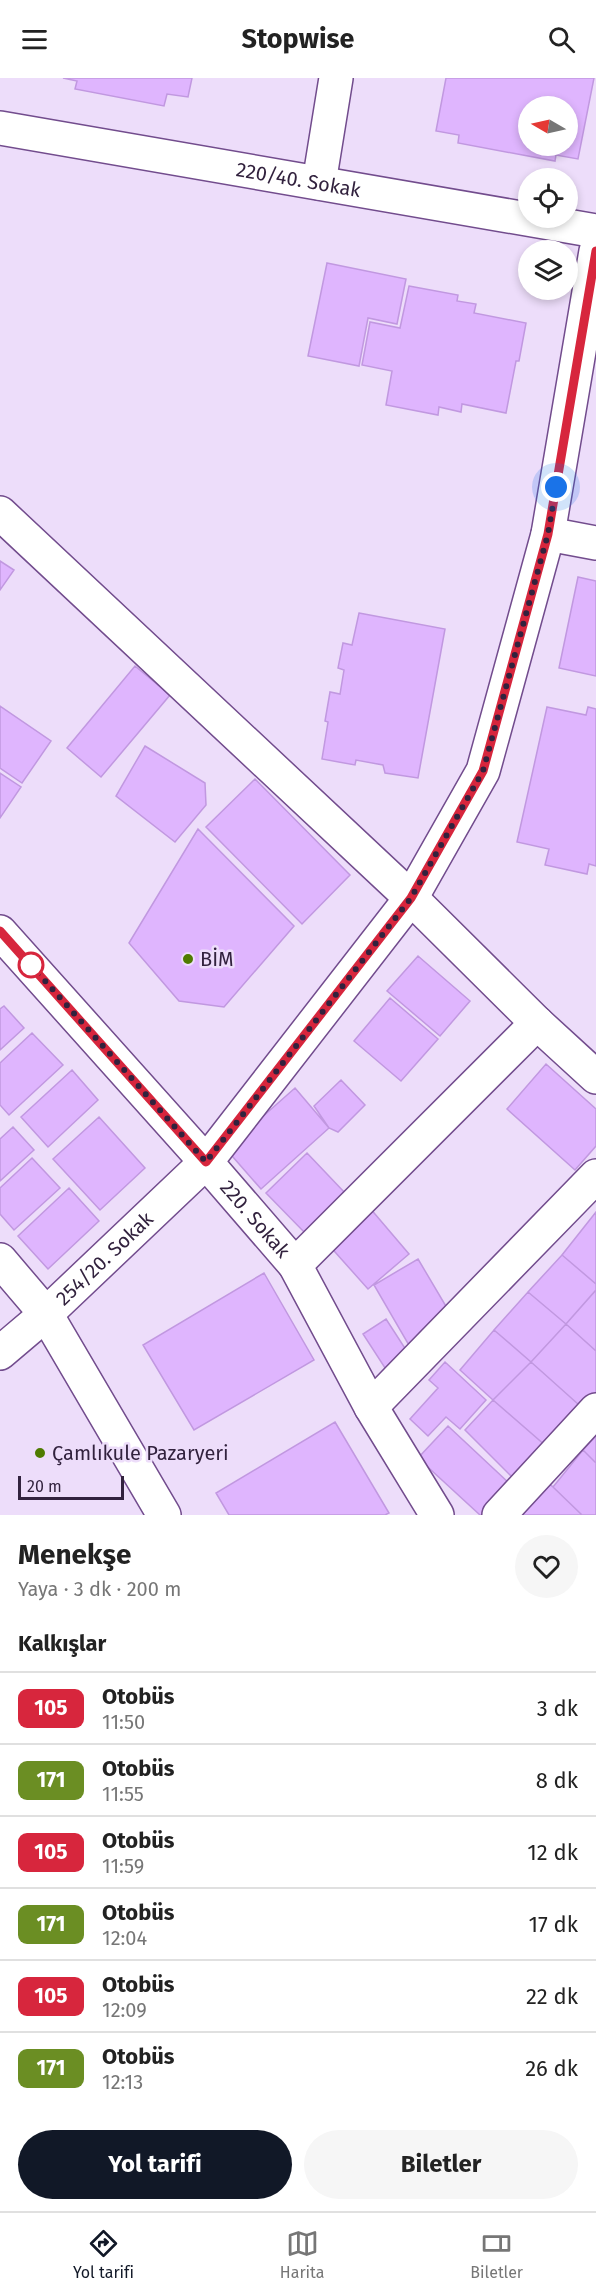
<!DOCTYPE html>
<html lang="tr">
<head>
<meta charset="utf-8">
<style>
  body { margin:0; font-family:"Fira Sans",sans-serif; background:#f6f6f6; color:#222; height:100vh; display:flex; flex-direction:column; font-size:22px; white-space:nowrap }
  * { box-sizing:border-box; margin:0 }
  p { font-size:20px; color:#767676 }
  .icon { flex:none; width:33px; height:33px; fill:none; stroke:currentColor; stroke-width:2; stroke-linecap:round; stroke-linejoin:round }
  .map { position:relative; height:1437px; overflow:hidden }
  .sheet { display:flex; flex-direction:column; background:#fff; flex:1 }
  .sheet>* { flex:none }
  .badge { padding:0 12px; border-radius:9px; font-size:21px; line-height:39px }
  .needle { width:39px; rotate:279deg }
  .fabs { position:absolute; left:518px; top:18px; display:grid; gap:12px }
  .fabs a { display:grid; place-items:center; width:60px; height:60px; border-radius:50%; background:#fff; box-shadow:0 3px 9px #0003; font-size:30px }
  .scale { position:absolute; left:18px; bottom:15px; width:106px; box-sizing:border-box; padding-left:6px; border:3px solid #32223e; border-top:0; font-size:16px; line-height:21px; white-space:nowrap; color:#32223e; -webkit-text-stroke:4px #edddfa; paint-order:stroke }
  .you { position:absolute; width:30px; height:30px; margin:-15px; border:4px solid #fff; border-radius:50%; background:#1a73e8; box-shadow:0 0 0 9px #1a73e833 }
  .map>.badge { position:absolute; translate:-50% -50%; box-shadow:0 0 0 3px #fff }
  h2 { padding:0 18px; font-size:22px; line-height:54px }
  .round { display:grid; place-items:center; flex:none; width:63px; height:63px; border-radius:32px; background:#f6f6f6 }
  .summary { display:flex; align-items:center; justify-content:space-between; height:102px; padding:0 18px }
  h1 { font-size:28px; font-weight:700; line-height:45px }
  .action { display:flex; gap:12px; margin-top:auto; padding:12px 18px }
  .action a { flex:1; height:69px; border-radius:36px; background:#111827; color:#fff; font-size:24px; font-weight:700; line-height:69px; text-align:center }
  .action a+a { background:#f6f6f6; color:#222 }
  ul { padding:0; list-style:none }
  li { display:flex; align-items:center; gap:18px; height:72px; padding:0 18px; border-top:2px solid #e0e0e0 }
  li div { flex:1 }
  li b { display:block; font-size:22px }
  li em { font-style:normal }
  li .badge { min-width:66px; font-weight:700; text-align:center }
  header { display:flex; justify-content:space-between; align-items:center; height:78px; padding:0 18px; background:#fff; font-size:27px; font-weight:700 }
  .tab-bar { display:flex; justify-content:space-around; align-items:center; height:84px; border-top:2px solid #e0e0e0; background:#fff; font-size:16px; color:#767676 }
  .tab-bar a { display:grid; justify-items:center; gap:3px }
  .tab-bar .selected { color:#111827 }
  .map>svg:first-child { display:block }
</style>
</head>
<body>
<header><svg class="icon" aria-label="menu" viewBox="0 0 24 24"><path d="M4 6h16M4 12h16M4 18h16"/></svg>Stopwise<svg class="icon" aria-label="search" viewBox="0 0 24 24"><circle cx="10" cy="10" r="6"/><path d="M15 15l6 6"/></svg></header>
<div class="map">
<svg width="596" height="1437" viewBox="0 0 596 1437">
  <rect width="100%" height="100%" fill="#edddfa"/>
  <path fill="#dfb5fe" stroke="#c198e0" stroke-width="1.5" fill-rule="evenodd" d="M63,0H192L188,19L167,16L164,28L75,11L77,3Z
    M446,0H594L578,81L556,77L555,83L458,65L459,57L436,53ZM528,28H567V68H528Z
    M327,185L406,201L397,246L368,240L359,288L308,278Z
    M409,208L458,217L457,223L476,226L474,235L526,245L519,283H516L506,335L462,326L461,334L439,329L438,337L386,327L392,293L362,287L370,244L400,250Z
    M0,483L14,492L0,512Z
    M578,499L596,503V598L559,590Z
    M359,535L445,551L418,700L385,695L383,687L356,682L355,687L322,681L328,644L325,643L330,614L340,616L344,592L338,590L343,565L352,567Z
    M135,588L170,617L101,699L67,670Z
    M0,628L51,663L22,705L0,690Z
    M547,629L586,637L588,629L596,631V788L589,786L587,796L545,787L549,771L517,764Z
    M145,668L205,705L206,727L175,764L116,718Z
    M0,695L21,709L0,740Z
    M255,701L350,797L302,846L206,749Z
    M198,751L294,848L224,929L179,923L129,865Z
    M418,878L470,923L440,958L387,913Z
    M390,920L438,961L401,1003L354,963Z
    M4,928L24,950L0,972V931Z
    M32,955L63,987L9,1037L0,1027V985Z
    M546,986L596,1031V1068L575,1092L507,1031Z
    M72,992L98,1022L48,1069L21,1039Z
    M341,1002L365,1027L338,1054L329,1050L314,1028Z
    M295,1010L329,1050L261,1111L226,1071Z
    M99,1039L145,1090L100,1132L53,1081Z
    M13,1049L34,1072L0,1103V1061Z
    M307,1075L346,1116L306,1156L266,1115Z
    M32,1080L60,1110L14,1152L0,1136V1110Z
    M69,1110L99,1143L48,1191L18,1158Z
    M369,1129L409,1176L368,1211L327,1165Z
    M596,1134V1206L562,1177Z
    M562,1177L596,1206V1212L566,1246L528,1214Z
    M418,1181L447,1230L410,1269L374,1207Z
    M264,1195L314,1282L194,1352L143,1267Z
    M596,1212V1273L566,1246Z
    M528,1214L566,1246L531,1284L494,1252Z
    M386,1241L410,1278L387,1293L363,1256Z
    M566,1246L596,1273V1326L588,1335L531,1284Z
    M494,1252L531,1284L493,1322L460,1292Z
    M445,1284L486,1322L460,1351L446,1339L428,1358L410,1341L438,1310L429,1302Z
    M531,1284L588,1335L554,1375L493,1322Z
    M493,1322L554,1375L521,1408L465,1352Z
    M335,1344L389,1435L385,1437H229L216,1415Z
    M448,1348L511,1407L484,1437H480L418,1380Z
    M596,1358V1385L583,1372Z
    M583,1372L596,1385V1437H582L553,1409Z
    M543,1400L553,1409L582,1437H518Z"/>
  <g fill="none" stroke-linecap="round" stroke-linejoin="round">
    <g stroke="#724c8d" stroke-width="36">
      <g id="minor">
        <path id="s1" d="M0,50L596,153"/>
        <path d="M319,105L336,0"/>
        <path d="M0,435L411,820L537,945L596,999"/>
        <path d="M548,456L596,465"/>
        <path id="s2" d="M0,854L206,1084L295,1187L371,1329L437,1437"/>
        <path d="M0,1182L46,1236L164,1437"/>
        <path d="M295,1187L537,945"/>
        <path id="s3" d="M0,1275L46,1236L206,1084L411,820L483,693L548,456L596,173"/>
        <path d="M371,1329L596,1098"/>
        <path d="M499,1437L596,1332"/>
      </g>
    </g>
    <use href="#minor" stroke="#fff" stroke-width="33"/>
  </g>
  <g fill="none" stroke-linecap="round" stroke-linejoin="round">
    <g stroke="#fff" stroke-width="14">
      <path id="line" d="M0,853L206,1084L411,820L483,693L548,456L596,173"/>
    </g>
    <use href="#line" stroke="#d7263d" stroke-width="9"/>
    <path stroke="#32223e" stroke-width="6" stroke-dasharray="0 10.8" d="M31,887L206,1084L411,820L483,693L548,456L556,409"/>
  </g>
  <g fill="#4f7b00" stroke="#edddfa" stroke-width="2">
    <circle cx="188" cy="881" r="6"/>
    <circle cx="40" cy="1375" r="6"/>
  </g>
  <circle fill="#fff" stroke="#d7263d" stroke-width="3" cx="31" cy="887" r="12"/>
  <g text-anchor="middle" stroke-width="5" stroke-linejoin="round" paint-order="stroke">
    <g font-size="20" fill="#32223e" stroke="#edddfa">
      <text dy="7" stroke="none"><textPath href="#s1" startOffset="303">220/40. Sokak</textPath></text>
      <text dy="7" stroke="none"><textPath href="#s2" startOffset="384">220. Sokak</textPath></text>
      <text dy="7" stroke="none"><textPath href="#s3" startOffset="141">254/20. Sokak</textPath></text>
    </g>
    <g font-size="20" fill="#32223e" stroke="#edddfa" text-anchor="start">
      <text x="200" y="888">BİM</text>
      <text x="52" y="1382">Çamlıkule Pazaryeri</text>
    </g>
  </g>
</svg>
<div class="fabs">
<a><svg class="needle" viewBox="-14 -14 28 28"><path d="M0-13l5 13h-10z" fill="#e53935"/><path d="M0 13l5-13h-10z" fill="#767676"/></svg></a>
<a><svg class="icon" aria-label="locate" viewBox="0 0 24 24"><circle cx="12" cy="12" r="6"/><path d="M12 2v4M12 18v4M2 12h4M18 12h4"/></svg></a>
<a><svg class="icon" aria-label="layers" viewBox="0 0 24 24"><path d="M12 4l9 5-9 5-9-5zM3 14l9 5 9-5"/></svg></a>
</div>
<div class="scale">20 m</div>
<div class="you" style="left:556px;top:409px"></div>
</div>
<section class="sheet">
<div class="summary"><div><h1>Menekşe</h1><p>Yaya · 3 dk · 200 m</p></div><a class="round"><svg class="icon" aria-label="heart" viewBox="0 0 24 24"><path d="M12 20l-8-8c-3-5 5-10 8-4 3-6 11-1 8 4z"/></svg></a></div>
<h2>Kalkışlar</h2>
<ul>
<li><span class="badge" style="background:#d7263d;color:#fff">105</span><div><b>Otobüs</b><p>11:50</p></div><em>3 dk</em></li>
<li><span class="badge" style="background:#6b8e23;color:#fff">171</span><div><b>Otobüs</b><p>11:55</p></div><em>8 dk</em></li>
<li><span class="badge" style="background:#d7263d;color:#fff">105</span><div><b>Otobüs</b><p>11:59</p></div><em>12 dk</em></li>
<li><span class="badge" style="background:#6b8e23;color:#fff">171</span><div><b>Otobüs</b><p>12:04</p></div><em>17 dk</em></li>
<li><span class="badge" style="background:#d7263d;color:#fff">105</span><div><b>Otobüs</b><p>12:09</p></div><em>22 dk</em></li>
<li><span class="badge" style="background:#6b8e23;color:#fff">171</span><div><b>Otobüs</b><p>12:13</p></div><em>26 dk</em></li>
</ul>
<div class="action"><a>Yol tarifi</a><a>Biletler</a></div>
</section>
<nav class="tab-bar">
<a class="selected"><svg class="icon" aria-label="directions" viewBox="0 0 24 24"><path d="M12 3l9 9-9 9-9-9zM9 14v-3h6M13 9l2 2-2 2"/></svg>Yol tarifi</a>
<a><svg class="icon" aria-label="map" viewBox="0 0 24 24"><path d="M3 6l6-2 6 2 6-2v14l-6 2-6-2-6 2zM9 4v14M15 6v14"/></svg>Harita</a>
<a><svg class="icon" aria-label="tickets" viewBox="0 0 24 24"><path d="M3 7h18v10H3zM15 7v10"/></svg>Biletler</a>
</nav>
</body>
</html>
